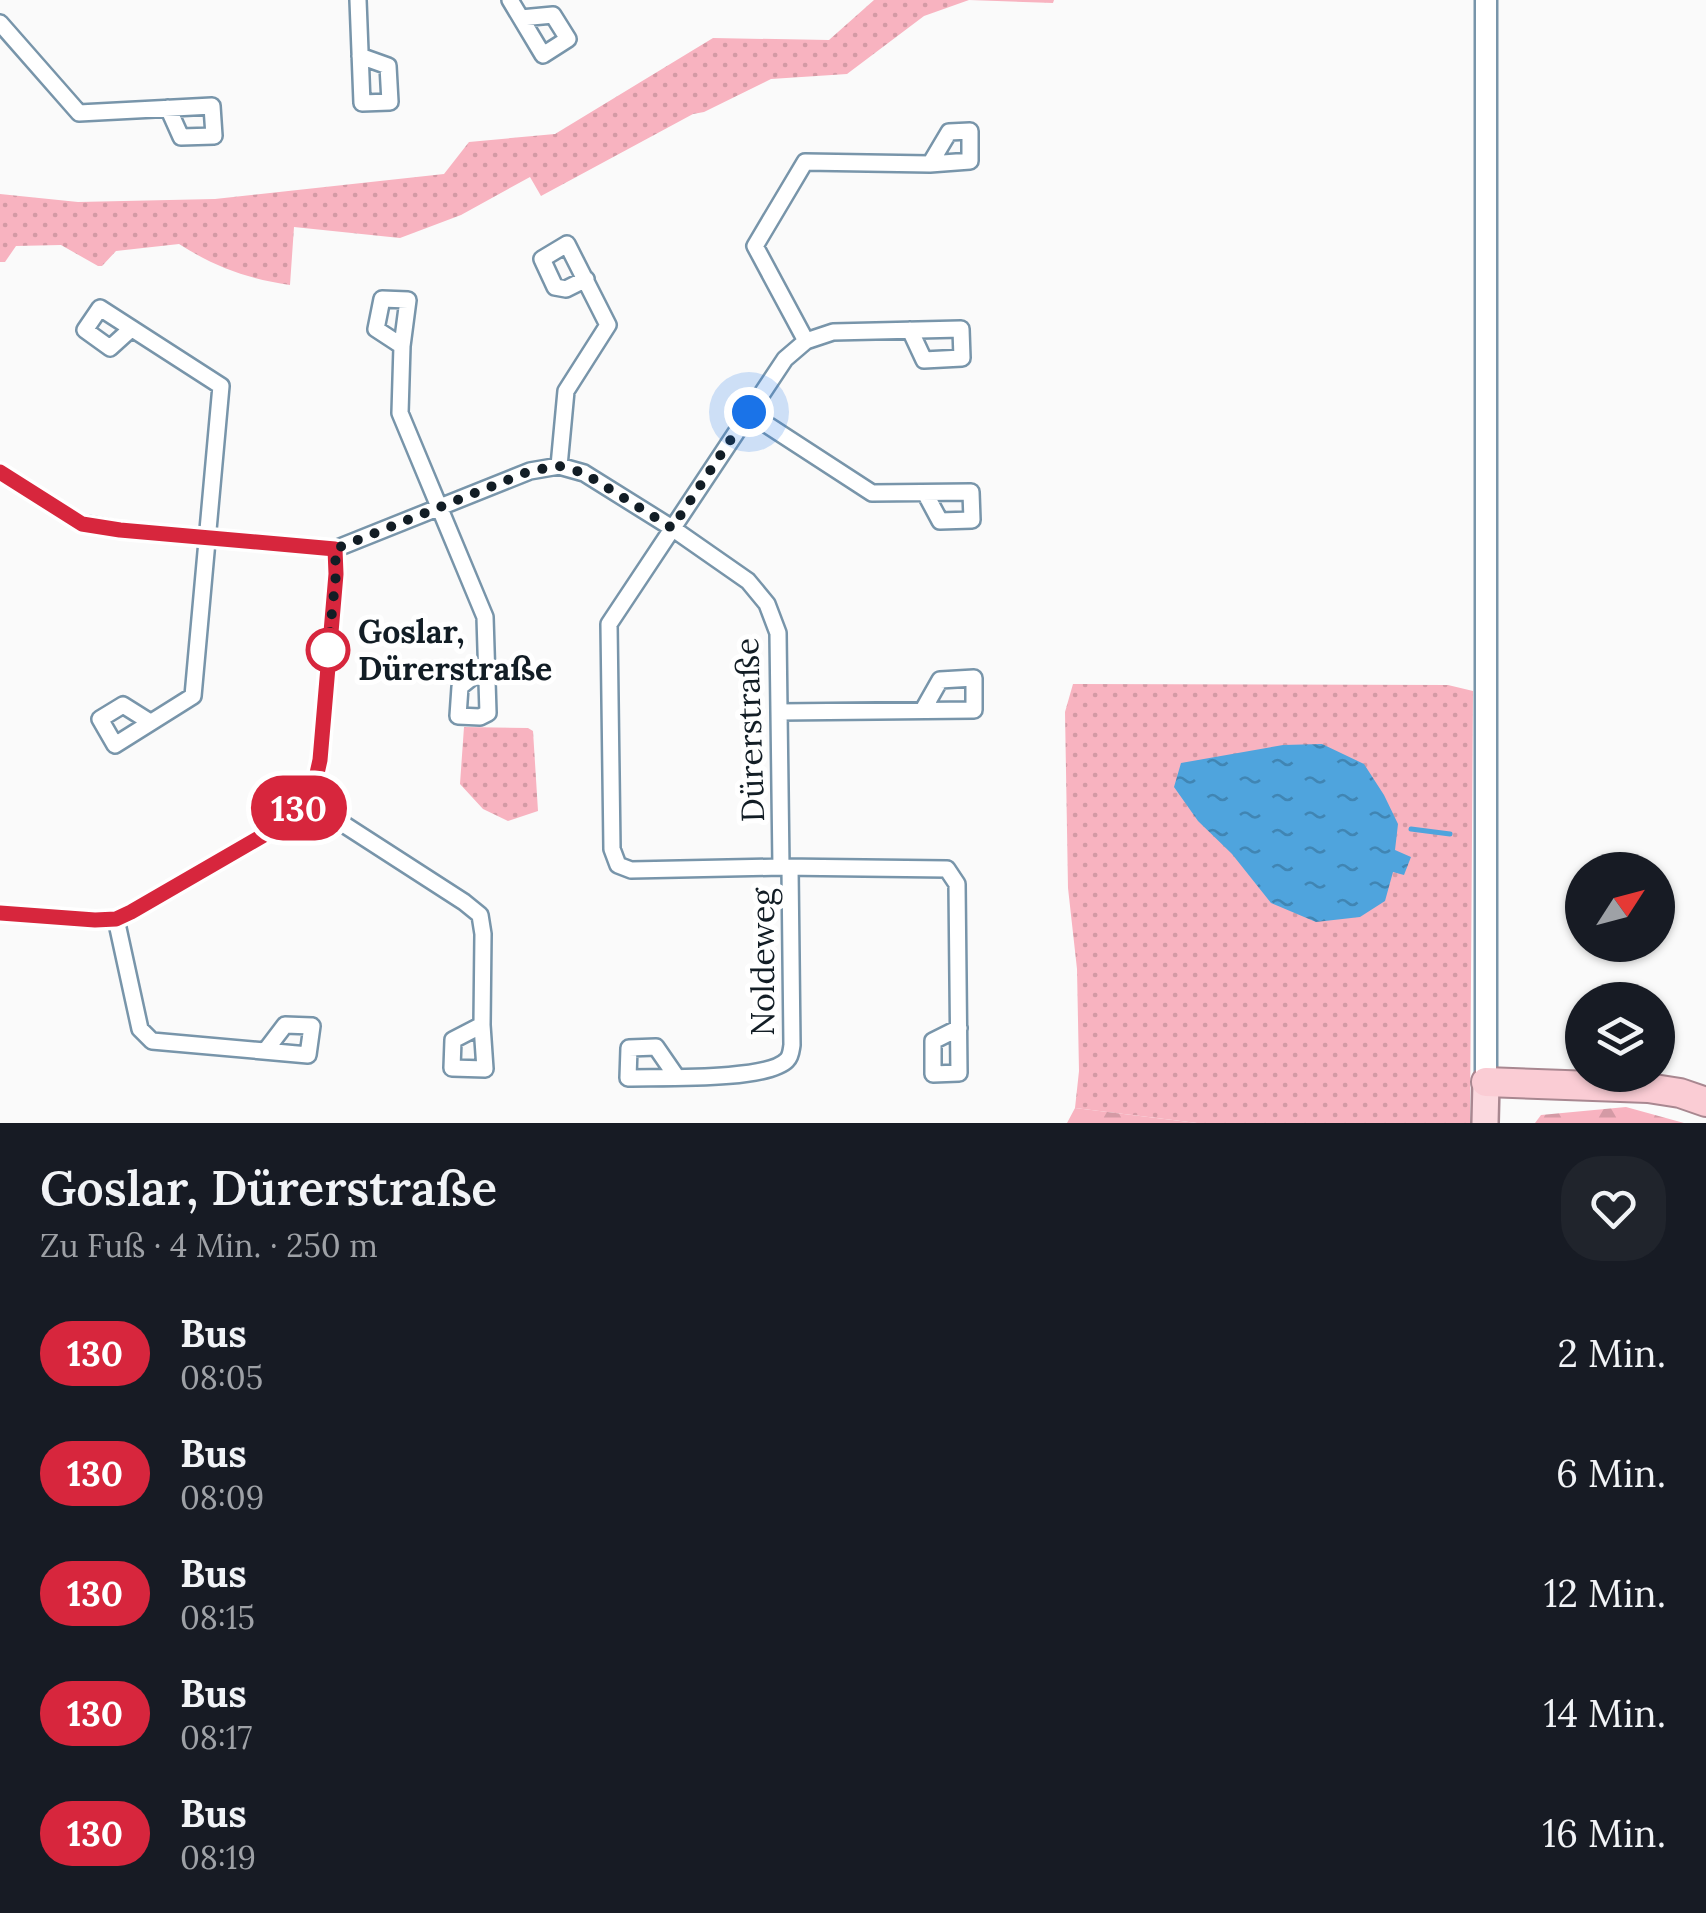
<!DOCTYPE html>
<html lang="de">
<head>
<meta charset="utf-8">
<style>
  body { margin:0; font-family:Lora,serif; background:#20242c; color:#f1f3f6; height:100vh; display:flex; flex-direction:column; font-size:38px; white-space:nowrap }
  * { box-sizing:border-box; margin:0 }
  p { font-size:32px; color:#9ea1a6 }
  .icon { flex:none; width:55px; height:55px; fill:none; stroke:currentColor; stroke-width:2; stroke-linecap:round; stroke-linejoin:round }
  .map { position:relative; height:1123px; overflow:hidden }
  .details { display:flex; flex-direction:column; background:#171b24; flex:1 }
  .details>* { flex:none }
  .badge { padding:0 20px; border-radius:32px; font-size:35px; line-height:65px }
  .needle { width:65px; rotate:54deg }
  .controls { position:absolute; left:1565px; top:852px; display:grid; gap:20px }
  .controls a { display:grid; place-items:center; width:110px; height:110px; border-radius:50%; background:#171b24; box-shadow:0 2px 8px #0004; font-size:50px }
  .you { position:absolute; width:50px; height:50px; margin:-25px; border:8px solid #fff; border-radius:50%; background:#1a73e8; box-shadow:0 0 0 15px #1a73e833 }
  .map>.badge { position:absolute; translate:-50% -50%; box-shadow:0 0 0 5px #fff }
  .round { display:grid; place-items:center; flex:none; width:105px; height:105px; border-radius:40px; background:#20242c }
  .headline { display:flex; align-items:center; justify-content:space-between; height:170px; padding:0 40px }
  h1 { font-size:48px; font-weight:600; line-height:75px }
  ul { padding:0; list-style:none }
  li { display:flex; align-items:center; gap:30px; height:120px; padding:0 40px }
  li div { flex:1 }
  li b { display:block; font-size:38px }
  li em { font-style:normal }
  li .badge { min-width:110px; font-weight:700; text-align:center }
  .map>svg:first-child { display:block }
</style>
</head>
<body>
<div class="map">
<svg width="1706" height="1123" viewBox="0 0 1706 1123">
  <defs>
    <pattern id="grass-dots" width="8" height="8" patternUnits="userSpaceOnUse" patternTransform="scale(2.5)"><rect width="8" height="8" fill="#f8b3c0"/><path d="M2 2h.1M6 6h.1" fill="none" stroke="#d49aa5" stroke-width="1.8" stroke-linecap="round"/></pattern>
    <pattern id="forest-firs" width="22" height="20" patternUnits="userSpaceOnUse" patternTransform="scale(2.5)"><rect width="22" height="20" fill="#f8b3c0"/><path d="M5 1l3.5 6h-7zM16 11l3.5 6h-7z" fill="#d49aa5"/></pattern>
    <pattern id="water-ripples" width="26" height="14" patternUnits="userSpaceOnUse" patternTransform="scale(2.5)"><rect width="26" height="14" fill="#4fa4dd"/><path d="M2 4q2-2 4 0t4 0M15 11q2-2 4 0t4 0" fill="none" stroke="#4085b3"/></pattern>
  </defs>
  <rect width="100%" height="100%" fill="#fafafa"/>
  <path fill="url(#grass-dots)" d="M874,0H1054L1053,3L969,0L924,16L847,74L771,79L704,112L693,114L541,196L530,177L461,215L400,238L294,227L290,285C248,279 215,267 179,244L116,251L102,266H98L61,245L16,246L5,262H0V194L78,202L215,199L444,174L469,142L555,134L713,38L829,40Z
    M1073,684L1448,685L1473,691L1470,1123H1197L1075,1108L1079,1071L1077,969L1068,888L1065,712Z
    M464,727L528,728L533,731L538,811L508,821L483,809L460,784Z"/>
  <path fill="url(#forest-firs)" d="M1626,1107L1684,1123H1535L1541,1115Z
    M1075,1108L1197,1123H1067Z"/>
  <path fill="url(#water-ripples)" d="M1322,744L1364,764L1384,795L1398,824L1395,850L1411,857L1404,875L1393,872L1385,901L1360,917L1316,922L1271,903L1232,854L1198,821L1174,787L1181,763L1283,745Z"/>
  <g fill="none" stroke-linecap="round" stroke-linejoin="round">
    <path stroke="#4fa4dd" stroke-width="5" d="M1411,829L1450,834"/>
    <g stroke="#7895aa" stroke-width="20">
      <path id="minor" d="M358,0L362,103L390,102L388,66L360,56
        M510,0L543,55L568,39L553,15L521,18
        M0,23L79,113L212,106L214,136L181,137L168,108
        M131,329L110,348L85,330L100,308L221,386L193,696L115,745L100,719L123,705L150,722
        M910,330L924,360L962,358L961,329L833,332L806,341L785,359L609,624L612,849L618,865L631,870L781,867L947,869L957,884L959,1073L933,1074V1041L959,1028
        M806,341L755,246L805,162L930,164L970,161V131L949,132L930,164
        M402,346L376,329L382,299L408,300L402,346L400,413L485,617L488,713L480,717L458,716L460,687L485,667
        M749,413L872,493L971,492L972,520L940,521L925,493
        M559,466L566,391L608,325L567,244L542,259L555,287L566,289L586,279
        M0,472L81,523L121,530L335,549L336,573L320,760L316,778L306,800L294,813L275,828L131,912L116,919L95,920L0,913
        M335,549L530,471L559,466L584,473L672,528L748,581L767,604L778,633L781,867
        M780,712L974,710V678L940,680L923,710
        M306,800L464,902L480,915L483,934L482,1025L485,1069L452,1068L453,1040L482,1025
        M116,919L140,1029L152,1041L308,1055L312,1026L285,1025L266,1050
        M676,1076L656,1047L629,1048L628,1078C659,1077 768,1081 787,1060C791,1056 791,1051 792,1045L790,868"/>
    </g>
    <g stroke="#7895aa" stroke-width="25">
      <path id="tertiary" d="M1486,1082V0"/>
    </g>
    <g stroke="#a88790" stroke-width="30">
      <path id="primary" d="M1485,1123L1486,1082"/>
    </g>
    <g stroke="#a88790" stroke-width="32">
      <path id="trunk" d="M1486,1082L1648,1088L1680,1093L1706,1102"/>
    </g>
    <use href="#minor" stroke="#fff" stroke-width="15"/>
    <use href="#tertiary" stroke="#fff" stroke-width="20"/>
    <use href="#primary" stroke="#fbd9df" stroke-width="25"/>
    <use href="#trunk" stroke="#faccd4" stroke-width="28"/>
  </g>
  <g fill="none" stroke-linecap="round" stroke-linejoin="round">
    <g stroke="#fff" stroke-width="22">
      <path id="line" d="M0,472L82,524L120,530L335,549L336,574L320,760L316,778L306,800L294,814L276,828L131,912L116,919L95,920L0,913"/>
    </g>
    <use href="#line" stroke="#d7263d" stroke-width="15"/>
    <path stroke="#121d25" stroke-width="10" stroke-dasharray="0 18" d="M328,650L336,574L335,549L530,471L559,466L584,473L672,528L749,412"/>
  </g>
  <circle fill="#fff" stroke="#d7263d" stroke-width="5" cx="328" cy="650" r="20"/>
  <g text-anchor="middle" stroke-width="10" stroke-linejoin="round" paint-order="stroke">
    <g font-size="32" font-weight="bold" fill="#121d25" stroke="#fff" text-anchor="start">
      <text x="358" y="643">Goslar,<tspan x="358" dy="37">Dürerstraße</tspan></text>
    </g>
    <g font-size="32" fill="#121d25" stroke="#fff">
      <text transform="translate(750 730) rotate(-92)" y="11">Dürerstraße</text>
      <text transform="translate(763 962) rotate(-90)" y="11">Noldeweg</text>
    </g>
  </g>
</svg>
<div class="controls">
<a><svg class="needle" viewBox="-14 -14 28 28"><path d="M0-13l5 13h-10z" fill="#e53935"/><path d="M0 13l5-13h-10z" fill="#9ea1a6"/></svg></a>
<a><svg class="icon" aria-label="layers" viewBox="0 0 24 24"><path d="M12 4l9 5-9 5-9-5zM3 14l9 5 9-5"/></svg></a>
</div>
<div class="you" style="left:749px;top:412px"></div>
<b class="badge" style="left:299px;top:808px;background:#d7263d;color:#fff">130</b>
</div>
<section class="details">
<div class="headline"><div><h1>Goslar, Dürerstraße</h1><p>Zu Fuß · 4 Min. · 250 m</p></div><a class="round"><svg class="icon" aria-label="heart" viewBox="0 0 24 24"><path d="M12 20l-8-8c-3-5 5-10 8-4 3-6 11-1 8 4z"/></svg></a></div>
<ul>
<li><span class="badge" style="background:#d7263d;color:#fff">130</span><div><b>Bus</b><p>08:05</p></div><em>2 Min.</em></li>
<li><span class="badge" style="background:#d7263d;color:#fff">130</span><div><b>Bus</b><p>08:09</p></div><em>6 Min.</em></li>
<li><span class="badge" style="background:#d7263d;color:#fff">130</span><div><b>Bus</b><p>08:15</p></div><em>12 Min.</em></li>
<li><span class="badge" style="background:#d7263d;color:#fff">130</span><div><b>Bus</b><p>08:17</p></div><em>14 Min.</em></li>
<li><span class="badge" style="background:#d7263d;color:#fff">130</span><div><b>Bus</b><p>08:19</p></div><em>16 Min.</em></li>
</ul>
</section>
</body>
</html>
